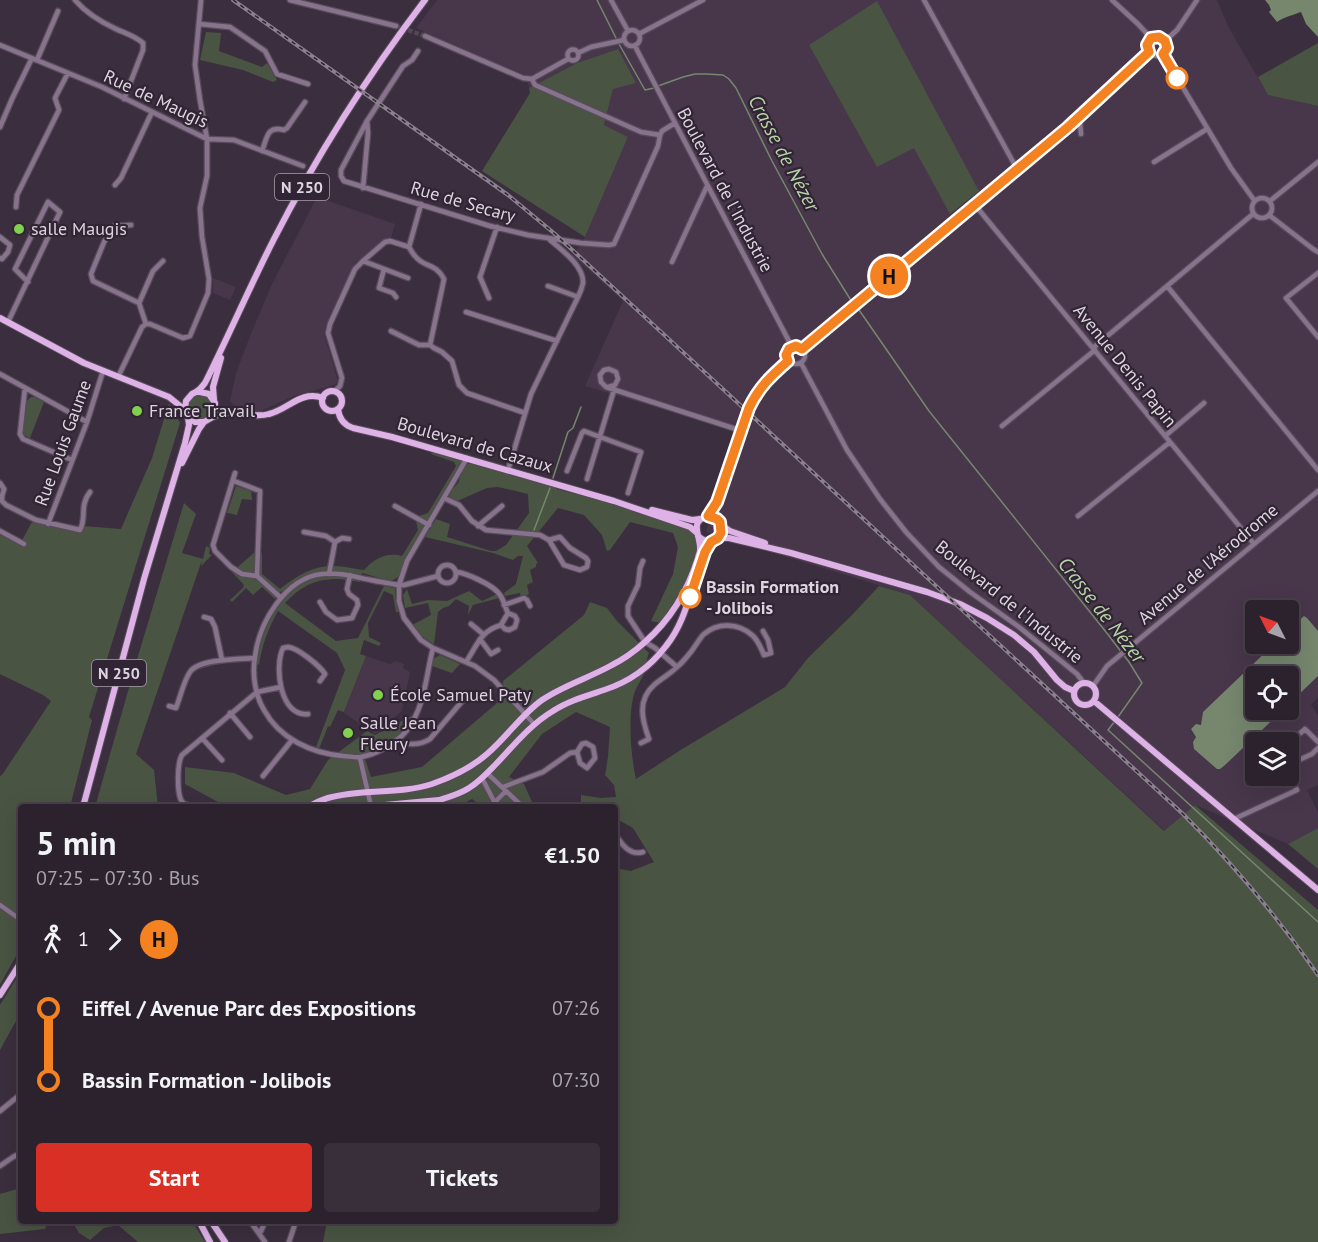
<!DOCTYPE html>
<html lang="en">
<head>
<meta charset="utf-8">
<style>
  body { margin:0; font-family:"PT Sans",sans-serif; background:#382f3a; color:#f1f3f6; height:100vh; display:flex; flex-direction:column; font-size:22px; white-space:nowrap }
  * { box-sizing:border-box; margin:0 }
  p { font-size:20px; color:#a6a4aa }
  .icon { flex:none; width:33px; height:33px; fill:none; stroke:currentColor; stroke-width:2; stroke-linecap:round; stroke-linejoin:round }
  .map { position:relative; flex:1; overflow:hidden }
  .side { position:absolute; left:18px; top:804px; width:600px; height:420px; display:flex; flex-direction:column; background:#2c222e; border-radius:6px; box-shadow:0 6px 24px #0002,0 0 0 2px #483f4a }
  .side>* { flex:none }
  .badge { padding:0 12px; border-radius:20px; font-size:21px; line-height:39px }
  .needle { width:39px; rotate:312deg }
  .tools { position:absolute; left:1245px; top:600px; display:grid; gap:12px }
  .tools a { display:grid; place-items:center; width:54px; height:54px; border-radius:6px; background:#2c222e; box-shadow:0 6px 24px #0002,0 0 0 2px #483f4a; font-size:30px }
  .map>.badge { position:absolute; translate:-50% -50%; box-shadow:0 0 0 3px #fff }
  .legs { display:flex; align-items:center; gap:9px; height:66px; padding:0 18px; font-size:20px }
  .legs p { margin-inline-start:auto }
  .summary { display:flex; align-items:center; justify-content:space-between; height:102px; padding:0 18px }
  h1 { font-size:33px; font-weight:600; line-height:45px }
  .primary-button { display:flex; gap:12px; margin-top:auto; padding:12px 18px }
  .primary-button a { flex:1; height:69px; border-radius:6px; background:#d93025; color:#fff; font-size:24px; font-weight:600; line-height:69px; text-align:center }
  .primary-button a+a { background:#382f3a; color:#f1f3f6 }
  ul { padding:0 18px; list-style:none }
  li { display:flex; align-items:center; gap:21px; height:72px; font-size:22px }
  li i { display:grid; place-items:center; width:9px; height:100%; margin:0 8px; background:currentColor }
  li i::after { content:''; width:15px; height:15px; margin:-8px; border:4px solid; border-radius:50%; background:#2c222e }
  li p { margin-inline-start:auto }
  li:first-child i { background:linear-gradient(#0000 50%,currentColor 0) }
  li:last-child i { background:linear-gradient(currentColor 50%,#0000 0) }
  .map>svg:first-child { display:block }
</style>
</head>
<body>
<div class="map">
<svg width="1318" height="1242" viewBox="0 0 1318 1242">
  <rect width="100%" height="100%" fill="#3b2e3e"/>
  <path fill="#48364b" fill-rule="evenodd" d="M437,0H1217L1229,28L1268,95L1318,106V698L1311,705L1318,715V785L1307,790L1318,812V828L1288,844L1195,805L1165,831L910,595L706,532L733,430L585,386L623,301L573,256L585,237L628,137L604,125L613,89L618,49L577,63L529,88L526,75L416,28ZM1256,610H1288V644H1256ZM1256,676H1288V710H1256ZM1256,742H1288V776H1256Z
    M317,197L395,224L391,238L383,241L356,262L326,325L324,334L338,381L334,385L291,397L259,412L234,406L230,401L236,373L250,336L271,286Z
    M213,278L236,287L230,300L213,293Z
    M366,656L390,664L396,661L404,664L403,668L410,672L402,711L395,717L391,725L375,734L344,713Z"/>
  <path fill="#495443" d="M877,1L979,191L950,214L914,148L877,167L809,45Z
    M206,32L221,33L219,51L262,67L267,63L277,80L273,82L243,70L200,60Z
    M1318,43V106L1268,95L1258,77Z
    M618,49L636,83L613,89L604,125L628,137L585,237L482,171L530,93L529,88L577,63Z
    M188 407a12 12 0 1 1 24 0a12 12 0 1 1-24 0Z
    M31,397H35L44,402L30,438L24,435L23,431L27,401Z
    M169,403L180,423L89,717L92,720L70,807H21V947L0,985V776L2,775L51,701L43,695L0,674V535L20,544L32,522L121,529L152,458Z
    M434,451L460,459L462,462L407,558L398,577L393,580L390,581L362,573L360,582C352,581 344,579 336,579C314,579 300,587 285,603L336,641L358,638L384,586L395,588V597L399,612H396L393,595L384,591L368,623L369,637L381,643L379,646L364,640L360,654L366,656L344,712L338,710L330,727L328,726L319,749L316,747L345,670L337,653L278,611C268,629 262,645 259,665L257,664C259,641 270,614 285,596L281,591L275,599L262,587L253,595L246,588L232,602L230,600L243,588L244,585L232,572L256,551L262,553V574L280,589C296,576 314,565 335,566C345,566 354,569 364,570C374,559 386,552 402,556L418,530L416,521L419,516L428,513L456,466L454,462L431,454Z
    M473,463L555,486L557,489L615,504L689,529C690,530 695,535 696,536C706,556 673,606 661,623L651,621L673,574L678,547L673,533L630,522L610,550L607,551L602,535L584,515L558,508L527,546L538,563L536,564V567L530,570L533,582L527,585L529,594L521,598L520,593L505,596L504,593L516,584L523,556H518L513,560L493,553L425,537L436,519L450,524L447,537L491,551H496L506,545L529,513L528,494L498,487L487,488L455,502L451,501L449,496L452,490L459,482C459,476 463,469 468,464Z
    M236,486L251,491L252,500L242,499L237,515L227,513Z
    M184,503L196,514L182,553L203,559L206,546L210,548L209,554L212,555L201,566L202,560L136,754L154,770L158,807H95L138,656Z
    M879,586L910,595L1164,831L1195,805L1318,910V1242H323L327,1221H615V868L631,871L654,862L633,828L615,818V807H581V795L601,798L616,797L614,785L605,775L608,757L610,727L576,712L542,734L509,777L524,784L532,802L546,804L550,807H482L472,799L457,807H227L185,784V767L234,773L286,795L310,789L328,760L367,731L375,735L413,715L397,736L365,759L371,777L422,767L504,697L503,681L584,615L590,602L607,608L617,621L649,653C646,659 647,666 645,672C641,681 635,688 633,698C628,721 631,756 636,779L679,751L785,687L808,658L852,615Z
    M407,589L412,604L428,600L447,601L469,591L482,601L497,594L499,598L473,605L468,615L469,606L456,599L449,606L443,608L438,612L434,644L423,637L412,625L431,615L428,603L405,608L403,595Z
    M440,655L460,664L452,673L432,666L433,659Z
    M1318,828V869L1288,844Z
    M21,971V1012L0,1050V1005Z
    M21,1188V1221H48L45,1229L0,1234V1194Z
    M72,1221H150L156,1224L164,1221H192L205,1242H138L118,1225L104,1228L90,1240L79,1233Z"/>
  <path fill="#76876e" d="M1265,0H1318V37L1306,24L1301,12C1293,15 1284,17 1277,22L1269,12L1271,10L1269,5Z
    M1304,616L1307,618L1318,631V676L1289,704L1288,676H1256V710H1283L1225,765L1220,769H1217L1194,749L1193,742L1196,737L1191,729L1196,724L1201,725L1203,712L1274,644H1288L1289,629Z"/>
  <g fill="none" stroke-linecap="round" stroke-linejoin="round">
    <path stroke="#76876e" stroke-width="1.5" d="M597,0L617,40
      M619,44L645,90L654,88
      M658,86L683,77L695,74H707L723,75L729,79L736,88L772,161L822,254L852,302
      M857,307L929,411L1106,632L1129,662L1142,683L1118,717
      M553,478L568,432L573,428L581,407
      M534,530L550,488
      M1115,721L1108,730L1318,922"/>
    <path stroke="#534756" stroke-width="4.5" stroke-dasharray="4.5 2" stroke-linecap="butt" d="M396,26L425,36"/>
    <g stroke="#584c5b" stroke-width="7">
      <path id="minor" d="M75,0C86,13 101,22 116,29C125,33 135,36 143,43V50L124,99
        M290,0L396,26
        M611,0L628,31
        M924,0L1017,169
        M1112,0L1138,24L1151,38
        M199,24L230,27L265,51L277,74L308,84
        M624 38a8 8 0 1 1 16 0a8 8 0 1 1-16 0Z
        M639,34L703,0
        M425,36L523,78L532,79L535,85L641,132L660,135L662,131L675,123
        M1165,41L1177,30L1197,0
        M0,45L102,87L207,139L234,140L303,166
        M635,45L637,50L792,347
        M567.5 55a5.5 5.5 0 1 1 11 0a5.5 5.5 0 1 1-11 0Z
        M418,51L412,60L403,66L367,121L341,170V176L344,181L490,226L528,235L581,243L609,245L614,244L658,146L660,135
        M1149,52L1147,45L1151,38
        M1149,52L1156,56L1163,54
        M578,53L591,47L624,40
        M1163,54L1231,168L1254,200
        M37,60L58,11
        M532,79L568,59
        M0,127L12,99L32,58
        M1081,134L1080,123L1082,116
        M262,151C267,138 267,125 284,130L287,128L305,102
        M1154,162L1207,129
        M115,185L121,178L152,112
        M363,188L368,133L367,121
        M1252 208a10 10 0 1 1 20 0a10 10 0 1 1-20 0Z
        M1270,201L1318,162
        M975,205L1254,544
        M16,207L17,195L59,110L55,98L68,73
        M1269,215L1313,249L1318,252
        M0,237L10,245L8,252L2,259L0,258
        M409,247C411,250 412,253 415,256C424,268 435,262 444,279L430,345L434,348L442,352L452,361L459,385L467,393L525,413
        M363,261L408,278
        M672,262L707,186
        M384,269L379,288L393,293L396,297
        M1318,273L1286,298L1318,337
        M548,286L578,297
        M1167,286L1318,470
        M489,298L480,277L497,227
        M139,303L153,271L163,261
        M466,312L557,341
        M8,322L60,212L48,202L15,269L28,282
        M146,324H150L183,338L190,336L208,293L209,279L202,237L200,208L207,176V139L200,100L195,65L201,0
        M391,331L419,345H430
        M787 355a9 9 0 1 1 18 0a9 9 0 1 1-18 0Z
        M1093,348L1253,214
        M802,349L1068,127L1149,52
        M801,363L847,450L880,499L906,532L939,567L970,592L1019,627L1077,674L1084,683
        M0,374L87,422
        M118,377L142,327L146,324L139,303L93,281L91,274L104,242L114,226L131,225
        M608,387L615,385L618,379L616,372L609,369L604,370L600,375L601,382L606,387L742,431
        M25,388L20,434L23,439L72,460
        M335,391L340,386L342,378L328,333L330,324L355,269L363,261L385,242L390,241L409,247L421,204
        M1002,426L1095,350
        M1165,436L1204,403
        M467,458L407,561L399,585V601L404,618L421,640L433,648L475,666L494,680L534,724
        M508,470L531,394L578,297C580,293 582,288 583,283C584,265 560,249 548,238
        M567,471L582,433L584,431L592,434L641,452L628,493
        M235,473L213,545L215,551L231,567L242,574L257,576L280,597
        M587,479L614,390
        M234,481L260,491L257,576
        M0,483L4,489L2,496V501L6,505L36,520L80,530C87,517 79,506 90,492
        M444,498L459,505L472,521L486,530L540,535L549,540L560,537L570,548L586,558L588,561L587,567L580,570L564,565L549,540
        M395,506L429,525
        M708,516L717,502L747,416L755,396L770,376L788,361
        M1078,516L1170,442
        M48,524L87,422L103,371
        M478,526L502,506
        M0,531L24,544
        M304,532L326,536L335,542
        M643,561L640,568L638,585L628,606V616L645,642L655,648L677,667C682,663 686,658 690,653C695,647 699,639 704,634C718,622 738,623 752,635C758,640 761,648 764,655L771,653L768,640L763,631
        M438 574a9 9 0 1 1 18 0a9 9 0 1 1-18 0Z
        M456,572C466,573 494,585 500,595C504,600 505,608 508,613L501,625C480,631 477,646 466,662
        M329,574L335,542L342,538L349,539
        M320,602L326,612L337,620L352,618L358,605L357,600L349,594L347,589L350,575
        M504,605L524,598L527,600L530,606
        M204,617L211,619L215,627L222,660
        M471,624L483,634
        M501,625L505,629L509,630L515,627L517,620L515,616L508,613
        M480,639L491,654L498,650
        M433,648C426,675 425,707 407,730C397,743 377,754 361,757C355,758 349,756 343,756C311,753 280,739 264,710C255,695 252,674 255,657C259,623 285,578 322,574C339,572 355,577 371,580C380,582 389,583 398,585H404L438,576
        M1093,686L1107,666L1318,491
        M169,706L176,708C180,698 184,680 190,672C198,659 240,659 254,658
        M230,713L250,737
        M308,714C280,717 274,667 283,648C285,648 286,647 288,647C298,648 320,666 325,674L320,681
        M202,738L222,760
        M396,740C406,746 421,745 430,739L464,699
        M586,743L593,747L595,758L587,768L580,763L577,752L582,744Z
        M641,743L649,739C642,720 637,700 654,685C662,678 670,674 677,667
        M1288,744L1305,729L1318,742
        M360,758L371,806
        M1288,765L1312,754L1318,748
        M487,773L523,807
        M263,776L292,740
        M482,778L497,807
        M503,787L543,772L570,753L577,752
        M194,807C189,805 183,805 181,800C177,791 177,763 182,755L257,692L281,687
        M490,807L506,791
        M1234,819L1297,790L1288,772
        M615,834C622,844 629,856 643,852
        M0,905L21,920
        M0,1111L21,1094
        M0,1166L13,1157L21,1153
        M250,1221L265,1242
        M254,1226L258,1222L264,1224L261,1231H258
        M289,1242L296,1221"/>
    </g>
    <g stroke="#584c5b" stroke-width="8">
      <path id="major" d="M0,318L84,363L169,397L185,410L188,417L195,422H204L211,418L215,411V403L209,394L200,392H196L192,394L186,401L185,410
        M322 401a10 10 0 1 1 20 0a10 10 0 1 1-20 0Z
        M196,392L200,389L205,383C229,335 250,286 274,239C317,155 368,75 425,0
        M214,400L213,387L221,358
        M338,409C339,419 344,425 353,428L392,437L614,501L690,527L697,533
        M213,417C234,406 249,420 269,414C289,409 301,390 323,398
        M182,463L199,429L204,422
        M652,510L692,520L700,519
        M721,525L730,531L765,543
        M718,538H729L791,553L927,592L960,604L987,618L1014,635L1034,652L1057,680L1065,687L1074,691
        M1074 694a11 11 0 1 1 22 0a11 11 0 1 1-22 0Z
        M1094,701L1318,890
        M83,807L144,579L185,443L189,425L188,417
        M307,807C314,804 321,800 328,798C362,788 398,795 432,784C452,777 471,768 487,754C507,737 521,715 542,700C564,685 589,678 612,665C624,659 635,651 645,642C670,620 688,590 698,558C698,555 700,553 700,550C701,536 688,521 708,516C719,518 721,523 721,533C715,543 707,544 698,536
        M363,807L439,800C449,797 460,794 469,788C479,782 488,772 496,764C514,745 531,724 553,711C568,701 586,696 604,690C629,682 650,667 666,646C691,615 691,575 711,542
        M0,995L21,962
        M199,1221L210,1242
        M211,1221L225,1242"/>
    </g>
    <use href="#minor" stroke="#88738d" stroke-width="4.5"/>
    <use href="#major" stroke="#deb2e7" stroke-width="6"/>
    <g stroke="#8b818e" stroke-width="4">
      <path id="rail" d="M233,0L508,195L555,234L1183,814C1234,865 1277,916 1318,975"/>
    </g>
    <use href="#rail" stroke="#312434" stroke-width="1.5" stroke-dasharray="4.5" stroke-linecap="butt"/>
  </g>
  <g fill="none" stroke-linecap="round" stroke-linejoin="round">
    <g stroke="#fff" stroke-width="14">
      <path id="line-1" d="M690,597L705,552L711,542L718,538L721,533L720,522L717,519L708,516L717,502L749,408C759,387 771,376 788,361L786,355L789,349L796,346L802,349L1068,127L1149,52L1147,45L1151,38L1159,37L1165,41L1167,48L1163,54L1177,78"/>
    </g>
    <use href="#line-1" stroke="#f58220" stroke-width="9"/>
  </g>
  <g fill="#fff" stroke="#f58220" stroke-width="3">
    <circle cx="1177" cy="78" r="10"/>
    <circle cx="690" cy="597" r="10"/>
  </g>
  <g fill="#82d04f" stroke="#312434" stroke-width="2">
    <circle cx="19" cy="229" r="6"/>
    <circle cx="137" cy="411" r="6"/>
    <circle cx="378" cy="695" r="6"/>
    <circle cx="348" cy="733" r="6"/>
  </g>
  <g text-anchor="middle" stroke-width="4.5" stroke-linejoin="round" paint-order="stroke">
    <g fill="#312434" stroke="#a99fab" stroke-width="1.5">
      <rect x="275" y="174" width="54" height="26" rx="4.5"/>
      <rect x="92" y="660" width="54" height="26" rx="4.5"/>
    </g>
    <g font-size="16" font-weight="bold" fill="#dcd4de">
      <text x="302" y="193">N 250</text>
      <text x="119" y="679">N 250</text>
    </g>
    <g font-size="18" fill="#dcd4de" stroke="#312434">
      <text transform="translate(156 99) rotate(25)" y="6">Rue de Maugis</text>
      <text transform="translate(725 190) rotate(62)" y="6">Boulevard de l'Industrie</text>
      <text transform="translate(463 202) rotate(16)" y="6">Rue de Secary</text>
      <text transform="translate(1125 366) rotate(51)" y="6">Avenue Denis Papin</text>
      <text transform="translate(63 443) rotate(-70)" y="6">Rue Louis Gaume</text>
      <text transform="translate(475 445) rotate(16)" y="6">Boulevard de Cazaux</text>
      <text transform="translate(1208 564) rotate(-40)" y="6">Avenue de l'Aérodrome</text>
      <text transform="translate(1009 602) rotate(39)" y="6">Boulevard de l'Industrie</text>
    </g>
    <g font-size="18" fill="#dcd4de" stroke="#312434" text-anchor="start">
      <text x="31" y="235">salle Maugis</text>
      <text x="149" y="417">France Travail</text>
      <text x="390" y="701">École Samuel Paty</text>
      <text x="360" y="729">Salle Jean<tspan x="360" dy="21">Fleury</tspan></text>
    </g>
    <g font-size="18" font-weight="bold" fill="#dcd4de" stroke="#312434" text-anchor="start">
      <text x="706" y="593">Bassin Formation<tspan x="706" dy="21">- Jolibois</tspan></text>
    </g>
    <g font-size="20" font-style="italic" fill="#b6d5a6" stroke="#312434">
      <text transform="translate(784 153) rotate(62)" y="7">Crasse de Nézer</text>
      <text transform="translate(1102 610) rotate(52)" y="7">Crasse de Nézer</text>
    </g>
  </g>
</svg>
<div class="tools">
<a><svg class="needle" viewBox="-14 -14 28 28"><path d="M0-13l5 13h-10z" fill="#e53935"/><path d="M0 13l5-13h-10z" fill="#a6a4aa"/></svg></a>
<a><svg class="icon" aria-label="locate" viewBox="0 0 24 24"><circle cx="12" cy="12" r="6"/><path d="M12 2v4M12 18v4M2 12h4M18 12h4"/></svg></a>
<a><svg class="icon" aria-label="layers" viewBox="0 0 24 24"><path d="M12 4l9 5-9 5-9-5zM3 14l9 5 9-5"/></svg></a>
</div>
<b class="badge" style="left:889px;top:276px;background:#f58220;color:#111">H</b>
<section class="side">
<div class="summary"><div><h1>5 min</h1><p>07:25 – 07:30 · Bus</p></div><b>€1.50</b></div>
<div class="legs"><svg class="icon" aria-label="walk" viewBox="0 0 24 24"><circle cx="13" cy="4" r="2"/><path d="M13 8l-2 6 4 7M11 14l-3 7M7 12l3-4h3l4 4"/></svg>1<svg class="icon" aria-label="forward" viewBox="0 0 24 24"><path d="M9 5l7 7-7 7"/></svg><b class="badge" style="background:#f58220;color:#111">H</b></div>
<ul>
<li><i style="color:#f58220"></i><b>Eiffel / Avenue Parc des Expositions</b><p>07:26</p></li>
<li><i style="color:#f58220"></i><b>Bassin Formation - Jolibois</b><p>07:30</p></li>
</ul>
<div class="primary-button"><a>Start</a><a>Tickets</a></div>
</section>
</div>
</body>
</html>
